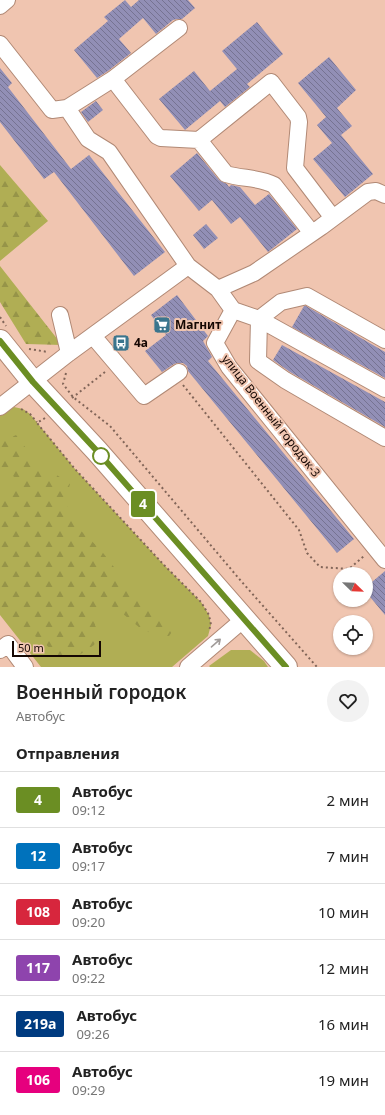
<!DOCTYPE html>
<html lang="ru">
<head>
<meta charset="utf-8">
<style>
  body { margin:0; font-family:"Noto Sans",sans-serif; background:#f2f2f2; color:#222; height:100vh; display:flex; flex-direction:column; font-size:15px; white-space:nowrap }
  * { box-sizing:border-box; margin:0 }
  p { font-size:13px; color:#767676 }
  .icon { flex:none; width:22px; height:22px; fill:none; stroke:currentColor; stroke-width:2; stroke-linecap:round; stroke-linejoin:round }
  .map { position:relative; height:667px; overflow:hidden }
  .panel { display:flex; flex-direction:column; background:#fff; flex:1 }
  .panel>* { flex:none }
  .badge { padding:0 8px; border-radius:3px; font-size:14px; line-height:26px }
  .needle { width:26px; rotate:113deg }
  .tools { position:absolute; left:333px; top:567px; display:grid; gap:8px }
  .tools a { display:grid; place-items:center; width:40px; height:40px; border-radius:50%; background:#fff; box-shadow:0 1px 3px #0004; font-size:20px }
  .scale { position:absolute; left:12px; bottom:10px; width:89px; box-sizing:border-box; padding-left:4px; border:2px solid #150703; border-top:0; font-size:11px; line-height:14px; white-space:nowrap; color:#150703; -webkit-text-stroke:3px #f0c5b0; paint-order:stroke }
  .map>.badge { position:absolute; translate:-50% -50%; box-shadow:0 0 0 2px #fff }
  h2 { padding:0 16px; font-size:15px; line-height:36px }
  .round { display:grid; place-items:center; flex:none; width:42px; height:42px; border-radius:21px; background:#f2f2f2 }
  .overview { display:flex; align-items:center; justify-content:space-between; height:68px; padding:0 16px }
  h1 { font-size:19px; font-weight:600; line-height:30px }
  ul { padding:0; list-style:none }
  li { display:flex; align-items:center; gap:12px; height:56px; padding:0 16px; border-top:1px solid #e0e0e0 }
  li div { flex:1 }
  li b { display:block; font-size:15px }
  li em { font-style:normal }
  li .badge { min-width:44px; font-weight:700; text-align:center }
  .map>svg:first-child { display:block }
</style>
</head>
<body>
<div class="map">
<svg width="385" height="667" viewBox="0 0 385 667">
  <defs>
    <pattern id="forest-firs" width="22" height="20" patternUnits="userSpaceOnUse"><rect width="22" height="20" fill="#b0ae54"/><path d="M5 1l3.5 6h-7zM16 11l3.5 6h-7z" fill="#969448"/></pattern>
    <pattern id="building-back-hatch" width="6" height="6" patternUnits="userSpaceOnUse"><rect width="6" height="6" fill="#928fb6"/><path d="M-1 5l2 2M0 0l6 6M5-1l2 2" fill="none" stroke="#767392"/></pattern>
  </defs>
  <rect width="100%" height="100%" fill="#f0c5b0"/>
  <path fill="#b0ae54" d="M14,407L23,409L30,414L75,469L164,565L201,602L209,615L211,625L208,636L172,667H41L0,615V414Z
    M231,650H250L264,661L268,667H210L209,666Z"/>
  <path fill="url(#forest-firs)" d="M0,165L48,221L0,261Z
    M0,266L62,345L26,344L0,302Z
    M16,435L35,460L70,484L65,501L78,528L100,549L134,593L160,615L171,621L172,632L169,636H157L140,628L116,608L105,604L95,625L99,635L94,645L69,662L64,661L43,642L0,610V496L7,499L12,495L14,477L10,472L0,468V443Z"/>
  <path fill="url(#building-back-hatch)" d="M125,0L131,7L139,0H188L195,8L182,19H177L173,20L156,34L143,18L119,39L131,53L108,71L97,78L74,50L108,21L104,17Z
    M257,22L283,54L247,84L250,87L225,107L220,101L185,130L159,99L194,71L210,91L237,69L222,51Z
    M329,57L356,90L337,108L352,126L341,135L373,174L345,197L313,159L332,143L317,125L326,117L298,83Z
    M0,68L12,83L8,87L71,169L89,155L165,252L134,276L54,172L44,179L0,122Z
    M96,101L103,110L88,122L81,112Z
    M197,153L219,180L227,184L229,187L231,185L240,187L255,205L269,194L297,229L268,252L240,217L231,224L212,200L199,211L170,176Z
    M206,224L218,238L204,249L193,235Z
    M177,295L208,336L203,341L212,357L208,361L354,539L337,553L188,371L187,366L183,363H178L174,364L162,372L145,351L166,335L151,315Z
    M304,306H306L385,352V378L292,327Z
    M282,345L385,402V427L290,372L273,360Z
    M385,571V615L366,592V587Z"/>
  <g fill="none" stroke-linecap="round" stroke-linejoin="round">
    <g stroke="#b18975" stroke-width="18">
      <path id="minor" d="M0,6L7,0
        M0,44L52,110L67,108L88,139L109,152L188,266
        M113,79L157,136L161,138L199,140L226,174C242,179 259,177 274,185L312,233
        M67,108L113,79L179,28
        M199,140L271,82L298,117L299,122L295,168L333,218
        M218,289L254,273L321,227L368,192L376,191L385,195
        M233,310L259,319L385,389
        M60,315L69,353
        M93,336L144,396L179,372
        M385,340L307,296L281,302L259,319L258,361L285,380L385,438
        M0,407L69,353L188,266L218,289L233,310L215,343L229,367L385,560
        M0,650L8,644L25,667
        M188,667L244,619"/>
    </g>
    <g stroke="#b18975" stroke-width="24">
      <path id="highway" d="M0,341L33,382L97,451L286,667"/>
    </g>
    <path stroke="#816558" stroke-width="2" stroke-dasharray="2 3" stroke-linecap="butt" d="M0,317L6,326
      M29,349L48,352
      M66,373L63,384L73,397L110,426L241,581L317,667
      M183,385L299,530L307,553L320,567L349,569L364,556
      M72,398L105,372
      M21,409L30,414L37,422
      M45,418L37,423L75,469L164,565L201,602L209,615L211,625L209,630"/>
    <use href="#minor" stroke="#fff" stroke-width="16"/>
    <use href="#highway" stroke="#fff" stroke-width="22"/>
  </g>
  <defs><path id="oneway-shaft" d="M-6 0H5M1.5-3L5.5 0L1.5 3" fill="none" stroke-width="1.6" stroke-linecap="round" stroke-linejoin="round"/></defs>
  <use stroke="#a19c9a" href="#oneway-shaft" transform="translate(216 643) rotate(-41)"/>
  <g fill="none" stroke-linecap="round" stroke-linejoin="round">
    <g stroke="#fff" stroke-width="9">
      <path id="line" d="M0,341L33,382L97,451L286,667"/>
    </g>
    <use href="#line" stroke="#6b8e23" stroke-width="6"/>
  </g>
  <defs>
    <g id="supermarket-square" transform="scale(0.9)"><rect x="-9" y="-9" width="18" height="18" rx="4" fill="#3a758d" stroke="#f0c5b0"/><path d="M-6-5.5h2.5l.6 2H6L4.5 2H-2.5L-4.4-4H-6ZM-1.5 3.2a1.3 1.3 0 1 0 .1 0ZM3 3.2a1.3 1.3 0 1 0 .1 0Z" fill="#fff"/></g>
    <g id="bus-square" transform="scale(0.9)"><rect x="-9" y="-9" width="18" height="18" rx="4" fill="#3a758d" stroke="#f0c5b0"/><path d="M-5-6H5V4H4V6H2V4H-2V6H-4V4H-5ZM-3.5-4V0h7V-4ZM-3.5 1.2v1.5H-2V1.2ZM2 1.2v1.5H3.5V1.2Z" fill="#fff"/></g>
  </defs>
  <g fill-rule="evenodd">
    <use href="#supermarket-square" x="162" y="325"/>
    <use href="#bus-square" x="121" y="343"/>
  </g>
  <circle fill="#fff" stroke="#6b8e23" stroke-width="2" cx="101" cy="456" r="8"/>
  <g text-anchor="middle" stroke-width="4" stroke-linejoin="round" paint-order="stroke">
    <g font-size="12" font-weight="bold" fill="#150703" stroke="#f0c5b0" text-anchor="start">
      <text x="175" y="329">Магнит</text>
      <text x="134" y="347">4а</text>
    </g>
    <g font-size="12" fill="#150703" stroke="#f0c5b0">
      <text transform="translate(271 416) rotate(52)" y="4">улица Военный городок-3</text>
    </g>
  </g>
</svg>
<div class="tools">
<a><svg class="needle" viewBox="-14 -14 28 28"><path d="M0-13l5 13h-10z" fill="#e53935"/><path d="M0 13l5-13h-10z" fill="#767676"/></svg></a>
<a><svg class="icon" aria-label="locate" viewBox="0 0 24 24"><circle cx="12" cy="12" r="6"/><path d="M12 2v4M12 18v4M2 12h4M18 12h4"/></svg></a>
</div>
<div class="scale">50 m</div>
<b class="badge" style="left:143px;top:504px;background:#6b8e23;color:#fff">4</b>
</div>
<section class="panel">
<div class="overview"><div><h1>Военный городок</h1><p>Автобус</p></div><a class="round"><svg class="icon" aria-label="heart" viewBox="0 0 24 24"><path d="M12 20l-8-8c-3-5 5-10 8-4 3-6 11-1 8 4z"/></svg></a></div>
<h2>Отправления</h2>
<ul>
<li><span class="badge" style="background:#6b8e23;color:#fff">4</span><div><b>Автобус</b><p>09:12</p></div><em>2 мин</em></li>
<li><span class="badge" style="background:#0072bc;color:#fff">12</span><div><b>Автобус</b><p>09:17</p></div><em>7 мин</em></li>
<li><span class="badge" style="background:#d7263d;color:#fff">108</span><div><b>Автобус</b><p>09:20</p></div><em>10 мин</em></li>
<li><span class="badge" style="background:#8e44ad;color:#fff">117</span><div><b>Автобус</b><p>09:22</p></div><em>12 мин</em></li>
<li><span class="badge" style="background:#003b80;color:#fff">219a</span><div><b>Автобус</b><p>09:26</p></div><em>16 мин</em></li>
<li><span class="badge" style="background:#e6007e;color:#fff">106</span><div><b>Автобус</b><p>09:29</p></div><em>19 мин</em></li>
</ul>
</section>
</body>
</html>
